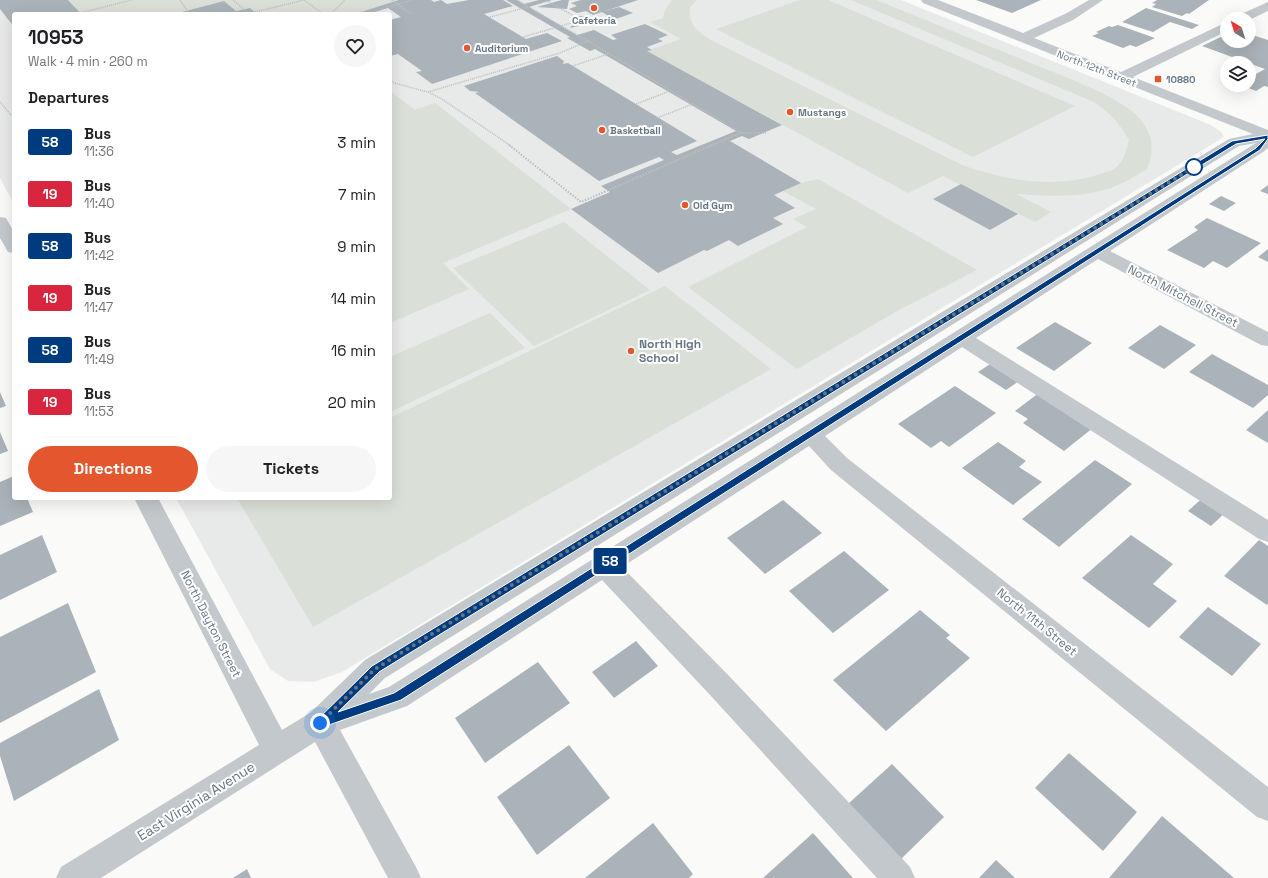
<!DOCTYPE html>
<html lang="en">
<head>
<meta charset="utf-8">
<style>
  body { margin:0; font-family:"Space Grotesk",sans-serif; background:#f6f6f6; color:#202124; height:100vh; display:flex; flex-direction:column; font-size:15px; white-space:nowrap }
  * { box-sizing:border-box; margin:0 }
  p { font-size:13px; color:#757577 }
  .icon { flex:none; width:22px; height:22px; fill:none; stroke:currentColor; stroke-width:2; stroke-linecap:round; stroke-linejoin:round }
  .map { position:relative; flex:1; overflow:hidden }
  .side { position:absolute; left:12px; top:12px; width:380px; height:488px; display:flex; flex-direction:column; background:#fff; border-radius:4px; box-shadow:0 4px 16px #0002 }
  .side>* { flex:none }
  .badge { padding:0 8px; border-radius:3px; font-size:14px; line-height:26px }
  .needle { width:26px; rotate:322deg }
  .controls { position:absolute; left:1220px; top:12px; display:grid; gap:8px }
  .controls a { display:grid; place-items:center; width:36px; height:36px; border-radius:50%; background:#fff; box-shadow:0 4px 16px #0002; font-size:20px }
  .you { position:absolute; width:20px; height:20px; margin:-10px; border:3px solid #fff; border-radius:50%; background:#1a73e8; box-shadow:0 0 0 6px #1a73e833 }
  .map>.badge { position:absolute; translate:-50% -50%; box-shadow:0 0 0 2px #fff }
  h2 { padding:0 16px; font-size:15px; line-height:36px }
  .round { display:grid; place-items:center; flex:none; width:42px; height:42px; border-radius:21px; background:#f6f6f6 }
  .overview { display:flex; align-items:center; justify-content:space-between; height:68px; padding:0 16px }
  h1 { font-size:19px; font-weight:600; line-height:30px }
  .cta { display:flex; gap:8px; margin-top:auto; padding:8px 16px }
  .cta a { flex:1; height:46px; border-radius:24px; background:#e4572e; color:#fff; font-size:16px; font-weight:600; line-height:46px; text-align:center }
  .cta a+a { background:#f6f6f6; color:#202124 }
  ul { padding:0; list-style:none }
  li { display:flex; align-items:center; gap:12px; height:52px; padding:0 16px }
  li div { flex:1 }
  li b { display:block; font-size:15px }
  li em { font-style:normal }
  li .badge { min-width:44px; font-weight:700; text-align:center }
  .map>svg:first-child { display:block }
</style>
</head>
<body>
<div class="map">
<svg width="1268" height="878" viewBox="0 0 1268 878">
  <rect width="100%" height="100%" fill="#fafaf8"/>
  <path fill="#e8e9e9" d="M0,0H901L1211,125L1221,132L1224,137L342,672L314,682L288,681L270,669L176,498H390V14H14V204L0,178Z"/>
  <path fill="#dadfd7" d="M68,0H413L363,14H257L249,8L236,11L224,1L172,14H80Z
    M672,0H697L690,7C688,25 697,31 711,40L962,165C1004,180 1053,189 1097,175C1102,173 1110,172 1114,169C1124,163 1126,150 1129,140C1119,122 1111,114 1094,102L851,0H876C926,20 976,41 1026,61C1054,73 1124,97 1141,120C1154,138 1154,149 1147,169C1138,174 1129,180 1120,184C1088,199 1050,196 1016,194L1051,212L1035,222L943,176L908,193L647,51L681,39L650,22L663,18L665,10Z
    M800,0H828L1075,106L973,157L716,29Z
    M390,91L415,110L435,103L571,209L443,263L469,289L390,323Z
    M818,179L977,270L899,310L797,369L688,287L807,227L793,219L816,209L783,191L801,183Z
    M564,222L650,290L534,346L453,268Z
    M665,286L771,369L313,627L237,498H390V418Z
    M490,313L525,348L390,412V357Z"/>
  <path fill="#aab3b9" d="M0,0H68L81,14H14V27L0,9Z
    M399,0H431L434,2L441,0L447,4L469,0H503L513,6L484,14L526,39L547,33L562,41L432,84L416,72L422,71L398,54L390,56V20L401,17L388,8L368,14H355Z
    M506,0H517L524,4L539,0H552L529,7L577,35L594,30L613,40L617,39L611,35L645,24L668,35L658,39L663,41L647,47L652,50L647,51L782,125L749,139L742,136L730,141L801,183L774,195L795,208L773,218L783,224L738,246L729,240L707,251L704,250L658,273L571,209L610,192L601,186L664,160L659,157L599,181L475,93L480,92L470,91L464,86L557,56L564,61L563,64L568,63L697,141L671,152L677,155L736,131L595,49L590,51L567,38L570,37Z
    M562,0H569L567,9L537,7Z
    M581,0H638L593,15L586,11L577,13L569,9L577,6L571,3Z
    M976,0H1041L1012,13Z
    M1157,0H1209L1189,14L1187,13L1182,16L1152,7L1156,4L1152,3Z
    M224,1L236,11L250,8L257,14H174Z
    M619,7L633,13L610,21L607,15L602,12Z
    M1146,8L1199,25L1192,29L1170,22L1153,32L1122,22Z
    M579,16L604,19V20L570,28Z
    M1118,25L1155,38L1136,47L1130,45L1123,48L1092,36L1099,33L1096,32L1109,26L1112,27Z
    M1227,34V41H1249V34L1268,40V87L1264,86L1256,91L1241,85H1249V78L1265,69L1202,46Z
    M961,184L1018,214L990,230L933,199Z
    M1268,185V194L1260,191Z
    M1221,196L1236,203L1224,211L1209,204Z
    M1207,218L1261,243L1227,268L1213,261L1204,268L1167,250L1198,230L1194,227Z
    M1268,249V262L1258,257Z
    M1055,322L1092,343L1054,371L1016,348Z
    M1160,325L1196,345L1164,369L1128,348Z
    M1212,354L1268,385V395L1253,408L1189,372Z
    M995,361L1022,379L1006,390L978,372Z
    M955,386L996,413L949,447L941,441L931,448L898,424Z
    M0,392L6,406L0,408Z
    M1040,392L1094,427L1064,451L1023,423L1028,419L1015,411Z
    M1268,410V443L1246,430Z
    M0,432L8,451L0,454Z
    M998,442L1026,461L1019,467L1042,482L1013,505L962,468Z
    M1095,460L1132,484L1059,547L1022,519Z
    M14,476V498H27L33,512L0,526V482Z
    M1207,494L1229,509L1211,526L1188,511Z
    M783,500L822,533L765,574L727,538Z
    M42,535L57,572L0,600V555Z
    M1131,535L1173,564L1153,584L1177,601L1149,628L1082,578Z
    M1259,540L1268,546V603L1267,605L1224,576Z
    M844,551L889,590L833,633L789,591Z
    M68,603L96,672L0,723V637Z
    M1208,607L1261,644L1232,676L1179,637Z
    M920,610L950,635L946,638L970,658L886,731L833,680Z
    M636,641L658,666L614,698L592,672Z
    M538,662L570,703L485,763L455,718Z
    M99,689L119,740L14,801L0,756V743Z
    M569,745L610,798L537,855L497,797Z
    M1069,753L1137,812L1103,851L1035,788Z
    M892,764L944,817L900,860L848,804Z
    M1162,816L1234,878H1109Z
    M653,823L693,874L689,878H585Z
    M813,833L853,878H763Z
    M996,860L1015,878H979Z
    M247,869L251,878H233Z"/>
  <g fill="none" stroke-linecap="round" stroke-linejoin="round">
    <path stroke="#bbbfc2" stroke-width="1.5" stroke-dasharray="1 1" stroke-linecap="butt" d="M180,0L187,10
      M233,0L244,9
      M304,0L323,14
      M392,0L411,14
      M517,0L561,26L581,20L547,1
      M255,12L304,0
      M80,13L132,0
      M331,14L345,0
      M362,14L413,0
      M490,17L528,7
      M588,41L741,133L710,146
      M573,66L608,54
      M390,80L394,83L428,92L560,53L588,41L561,26L523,37
      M428,92L442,99L511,146
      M0,102L11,115L14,114
      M636,104L670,91
      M657,118L693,104
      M741,133H766"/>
    <path stroke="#bbbfc2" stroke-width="2" stroke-dasharray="1.5 1.5" stroke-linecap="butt" d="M509,145L581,202L712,145"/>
    <path fill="#c3c8cc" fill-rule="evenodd" d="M921,0H938L1023,33L1065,14L1089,0H1103L1073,20L1034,38L1121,72L1227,22V31L1133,77L1268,130V148L1263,152L1110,251L1268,332V346L1261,345L1098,259L976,338L1268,520V542L1259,539L962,347L825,436L847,458L1268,787V821L1257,817L831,470L809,446L622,567L731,678L910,867L915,878H877L711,696L602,580L407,706L340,730L416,867L421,878H388L315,742L101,878H56L61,867L259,745L134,498H158L282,730L310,713L365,660L1229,139L1253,134L923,3ZM1256,143L389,687L369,694L385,678L1239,146Z
      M1268,2V11L1249,20L1235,19L1237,16Z
      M0,217L6,218L14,232V253L8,252L0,238Z"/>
  </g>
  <path fill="#003b80" stroke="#fff" fill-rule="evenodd" d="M1268,135V139L1260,150L401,700L320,728L317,727L315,723L317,720L372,666L1232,141ZM1265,139L1256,148L394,693L338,712L379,672L1236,144Z"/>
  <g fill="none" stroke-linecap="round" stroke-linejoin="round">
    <path stroke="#657683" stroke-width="4" stroke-dasharray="0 7.2" d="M320,723L375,669L1194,167"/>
  </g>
  <g fill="#e4572e" stroke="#fff" stroke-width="1.5">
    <circle cx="594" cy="8" r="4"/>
    <circle cx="467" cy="48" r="4"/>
    <rect x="1154" y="75" width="8" height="8" rx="2"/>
    <circle cx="790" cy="112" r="4"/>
    <circle cx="602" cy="130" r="4"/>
    <circle cx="685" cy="205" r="4"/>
    <circle cx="631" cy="351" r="4"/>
  </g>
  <circle fill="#fff" stroke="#003b80" stroke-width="2" cx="1194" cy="167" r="8"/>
  <g text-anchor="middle" stroke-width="4" stroke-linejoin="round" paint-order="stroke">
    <g font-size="10" font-weight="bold" fill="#657683" stroke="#fff" text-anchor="start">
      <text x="594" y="24" text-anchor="middle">Cafeteria</text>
      <text x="475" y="52">Auditorium</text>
      <text x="1166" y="83">10880</text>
      <text x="798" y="116">Mustangs</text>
      <text x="610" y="134">Basketball</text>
      <text x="693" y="209">Old Gym</text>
    </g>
    <g font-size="10" fill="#657683" stroke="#fff">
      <text transform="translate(1097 68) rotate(21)" y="4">North 12th Street</text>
    </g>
    <g font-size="12" fill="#657683" stroke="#fff">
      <text transform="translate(1183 296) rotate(27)" y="4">North Mitchell Street</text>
      <text transform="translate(1037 622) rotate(39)" y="4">North 11th Street</text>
      <text transform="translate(211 624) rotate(63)" y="4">North Dayton Street</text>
    </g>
    <g font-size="12" font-weight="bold" fill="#657683" stroke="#fff" text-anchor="start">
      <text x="639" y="348">North High<tspan x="639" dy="14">School</tspan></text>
    </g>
    <g font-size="14" fill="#657683" stroke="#fff">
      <text transform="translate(196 801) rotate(-32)" y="5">East Virginia Avenue</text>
    </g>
  </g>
</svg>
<div class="controls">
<a><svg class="needle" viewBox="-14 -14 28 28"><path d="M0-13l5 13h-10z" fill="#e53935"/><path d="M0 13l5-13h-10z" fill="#757577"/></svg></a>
<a><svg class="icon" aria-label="layers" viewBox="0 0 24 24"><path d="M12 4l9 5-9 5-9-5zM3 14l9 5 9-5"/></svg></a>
</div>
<div class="you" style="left:320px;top:723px"></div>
<b class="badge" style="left:610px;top:561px;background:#003b80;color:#fff">58</b>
<section class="side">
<div class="overview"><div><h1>10953</h1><p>Walk · 4 min · 260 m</p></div><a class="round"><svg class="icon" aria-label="heart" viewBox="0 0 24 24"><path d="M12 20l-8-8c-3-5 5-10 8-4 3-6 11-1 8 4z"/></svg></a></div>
<h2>Departures</h2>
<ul>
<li><span class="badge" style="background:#003b80;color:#fff">58</span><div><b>Bus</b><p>11:36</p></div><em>3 min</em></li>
<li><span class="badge" style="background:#d7263d;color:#fff">19</span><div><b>Bus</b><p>11:40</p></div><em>7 min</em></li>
<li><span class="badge" style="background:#003b80;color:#fff">58</span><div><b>Bus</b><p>11:42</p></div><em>9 min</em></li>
<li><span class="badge" style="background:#d7263d;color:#fff">19</span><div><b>Bus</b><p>11:47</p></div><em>14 min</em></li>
<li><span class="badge" style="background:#003b80;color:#fff">58</span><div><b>Bus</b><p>11:49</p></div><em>16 min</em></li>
<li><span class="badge" style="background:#d7263d;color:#fff">19</span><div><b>Bus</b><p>11:53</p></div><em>20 min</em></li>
</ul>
<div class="cta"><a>Directions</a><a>Tickets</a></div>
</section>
</div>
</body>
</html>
